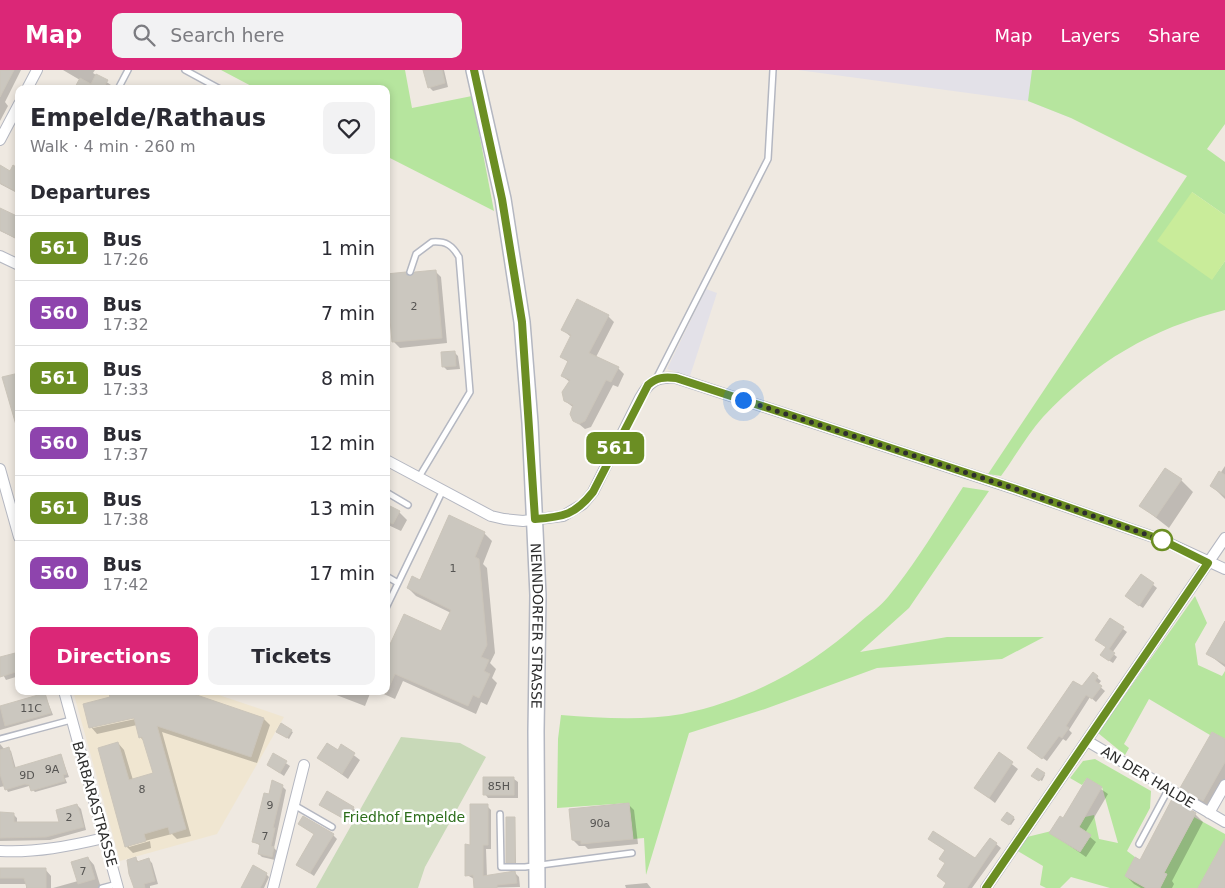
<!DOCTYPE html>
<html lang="en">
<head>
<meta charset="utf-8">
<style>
  body { margin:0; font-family:"DejaVu Sans",sans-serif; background:#f2f2f3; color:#2b2b33; height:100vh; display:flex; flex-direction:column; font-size:19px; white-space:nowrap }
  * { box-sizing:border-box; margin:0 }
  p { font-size:16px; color:#7c7c81 }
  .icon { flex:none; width:28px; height:28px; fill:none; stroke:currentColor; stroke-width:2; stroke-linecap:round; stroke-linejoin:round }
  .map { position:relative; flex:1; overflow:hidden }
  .panel { position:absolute; left:15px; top:15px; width:375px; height:610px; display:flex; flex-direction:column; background:#fff; border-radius:10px; box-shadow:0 2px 8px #0003 }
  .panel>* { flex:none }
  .badge { padding:0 10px; border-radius:8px; font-size:18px; line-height:32px }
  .you { position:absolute; width:25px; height:25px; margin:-12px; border:4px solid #fff; border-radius:50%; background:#1a73e8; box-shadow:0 0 0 8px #1a73e833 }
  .map>.badge { position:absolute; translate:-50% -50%; box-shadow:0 0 0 2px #fff }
  h2 { padding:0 15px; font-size:19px; line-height:45px }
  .round { display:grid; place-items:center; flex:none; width:52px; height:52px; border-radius:10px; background:#f2f2f3 }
  .overview { display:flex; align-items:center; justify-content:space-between; height:85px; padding:0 15px }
  h1 { font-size:24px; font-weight:600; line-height:38px }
  .action { display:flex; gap:10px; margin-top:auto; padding:10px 15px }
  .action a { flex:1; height:58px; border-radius:10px; background:#db2777; color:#fff; font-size:20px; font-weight:600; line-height:58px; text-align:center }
  .action a+a { background:#f2f2f3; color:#2b2b33 }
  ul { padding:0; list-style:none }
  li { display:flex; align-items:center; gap:15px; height:65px; padding:0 15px; border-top:1px solid #e1e1e2 }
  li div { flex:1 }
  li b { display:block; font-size:19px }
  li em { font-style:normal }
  li .badge { min-width:55px; font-weight:700; text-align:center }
  header { display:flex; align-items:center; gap:30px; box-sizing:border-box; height:70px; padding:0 25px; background:#db2777; color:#fff }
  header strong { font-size:24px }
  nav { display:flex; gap:28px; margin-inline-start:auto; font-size:18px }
  .search { width:350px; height:45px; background:#f2f2f3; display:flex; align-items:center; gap:12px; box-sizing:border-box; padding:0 18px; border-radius:10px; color:#7c7c81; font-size:19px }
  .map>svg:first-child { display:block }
</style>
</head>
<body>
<header>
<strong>Map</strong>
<div class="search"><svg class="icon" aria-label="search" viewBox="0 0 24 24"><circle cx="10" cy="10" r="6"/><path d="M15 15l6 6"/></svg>Search here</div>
<nav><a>Map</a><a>Layers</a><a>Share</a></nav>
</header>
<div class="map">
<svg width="1225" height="818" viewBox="0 0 1225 818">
  <rect width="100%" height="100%" fill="#efe9e1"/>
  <path fill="#e3e1e8" d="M798,0H1108L1071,48L1028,31Z
    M706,219L717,223L690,306L667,299Z"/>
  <path fill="#f0e6d1" d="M73,621H207L284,647L217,764L120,791Z"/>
  <path fill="#b6e59e" d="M221,0H405L412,38L472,26L494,141L386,86V19H257Z
    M1032,0H1225V54L1207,79L1225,92V145L1192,122L1212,209L1225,191V240C1151,259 1096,291 1043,347C1027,365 1015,387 1001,406L988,404L1187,106L1071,48L1028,31Z
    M963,417L989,421L909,538L860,582L947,567H1044L1002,589L877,598L765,639L689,663L646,805L644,768L633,769L629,733L557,738L558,669L561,645C600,648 643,651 682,644C749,630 809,598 859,553C869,544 880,537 888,527C916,493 939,454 963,417Z
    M1195,526L1207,553L1195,574L1198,595L1222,606L1225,601V669L1212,662L1210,665L1149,629L1124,674L1129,678L1125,685L1098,663Z
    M1095,689L1151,721L1150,738L1127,781L1135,787L1125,806L1146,818H1110L1071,807L1060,818H1046L1040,815L1043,796L1016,780L1027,767L1076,755L1085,747L1094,745L1099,769L1118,773L1102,717L1087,708L1082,715L1070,708L1083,691Z
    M1194,747L1225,764V769L1198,818H1160L1167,805L1164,803Z"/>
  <path fill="#c8d9b8" d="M401,667L460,673L486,687L425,797L418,818H316Z"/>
  <path fill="#c9ec9a" d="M1192,122L1225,145V191L1212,210L1157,171Z"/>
  <path fill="#0003" fill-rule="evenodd" d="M0,0H21L5,32L8,36L0,51Z
    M63,0H95L93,3L111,15L109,19H76L80,10Z
    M424,0H444L448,17L433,21L429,17Z
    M0,97L10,102L19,100V124L0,114Z
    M0,139L19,148V170L0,161Z
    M435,201L441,207L447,273L400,278L394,272L410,208Z
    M608,246L614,252L596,287L618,298L624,304L618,317L613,315L591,357L585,359L574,350V338L565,331L570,312L562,306L568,292L562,287L571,267L563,260Z
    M455,283L458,286L460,299L447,300L443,296Z
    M1225,396V429L1212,416Z
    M1181,410L1193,422L1169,458L1141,436Z
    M386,435L399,442L407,450L401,461L386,454Z
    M484,463L492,471L483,494L487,498L495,583L490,593L496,599L492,608L497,613L487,635L481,632L476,644L403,611L395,629L377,621H386V575L390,577L442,562L451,543L416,526L408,518Z
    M1141,505L1157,518L1143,538L1131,530Z
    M1110,549L1127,562L1112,583L1117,587L1113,593L1105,588Z
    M1225,553V597L1208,584Z
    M19,583V606L6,610L0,599V589Z
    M1093,604L1101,611L1098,615L1105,621L1096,632L1090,627L1069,660L1072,663L1066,671L1063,669L1047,691L1033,681Z
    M140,621H192L193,625L264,649L270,655L257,693L162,662L191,766L177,769L172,764L129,775V777L150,771L151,778L133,783L126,776L118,673L124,680L133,710L154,704L145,672L140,667L137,655L97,664L91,657ZM140,646V648L93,658V656Z
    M326,621H371L365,636Z
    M45,625L53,645L0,660V637Z
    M291,661L293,662L289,669L279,663Z
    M1225,671V714L1211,738L1190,726L1182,717Z
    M0,674L5,680L8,679L11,681L16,699L61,686L69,707L65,708L67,713L35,722L29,716L8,722L5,716L0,717Z
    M342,676L360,690L348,709L319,688L338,681Z
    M999,684L1018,699L995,733L976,718Z
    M274,685L290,696L284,706L268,695Z
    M1044,704L1045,705L1042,711L1033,706Z
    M514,709L518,712V728H488L485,724Z
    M1087,709L1108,724L1085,763L1096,772L1086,787L1051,763L1064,749Z
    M282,716L286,720L274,778L277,781L275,790L262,787L259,784L261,776L254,772L270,725Z
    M320,734L353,738L357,741L350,753Z
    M628,734L634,740L638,774L588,779L585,776H579L573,770Z
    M77,735L81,739L86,760L50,770L0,771V743L14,745L17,748V753H61Z
    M487,736L491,740V779H486L487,807L515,803L519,807L520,817L475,818L474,809L467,805L472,776Z
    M1195,744L1203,752L1172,811L1174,814L1172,818H1141L1134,814L1126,806L1140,791Z
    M515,748L516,794H509L507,792Z
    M1013,748L1015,749L1011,755L1004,751Z
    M300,754L333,765L337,769L314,806L298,795L315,764Z
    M930,769L975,790L990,769L1001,778L972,818H944L947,814L946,781Z
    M88,788L94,795L101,818H53L78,811Z
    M136,789L139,792L149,790L152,793L158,814L150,816V818H135Z
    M45,799L51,806V818H26V814H0V800Z
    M266,804L269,807L264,818H242Z
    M647,813L651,818H626L625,815Z"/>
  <path fill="#cbc7bf" stroke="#cbc5ba" d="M0,0H14L0,27Z
    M423,0H442L445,13L428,18Z
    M96,4L108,10L103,19H74L80,8L91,14Z
    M0,95L10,101L13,95L19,99V114L15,121L0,113Z
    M0,138L19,147V160L15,168L0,160Z
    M436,200L442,268L392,272L386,204L406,202L410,206L415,202Z
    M577,229L609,245L589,283L619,297L611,312L606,310L585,351L579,354L573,351L570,344L573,335L564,331L562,322L570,310L561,306L568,291L560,287L571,265L561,260Z
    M455,281L456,296L442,297L441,282Z
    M19,303V355H16L2,307Z
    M1165,398L1182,409L1156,447L1139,436Z
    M1219,401L1225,405V426L1210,416Z
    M386,434L400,441L393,454L386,451Z
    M449,445L485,462L475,487L479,489L487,575L481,587L489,590L484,601L490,604L479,628L473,625L468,636L395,604L386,624V583L404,544L441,561L451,540L407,518L412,506L420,510Z
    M1141,504L1154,513L1139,536L1125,526Z
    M1110,548L1124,557L1109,579L1115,583L1109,591L1100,585L1106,577L1095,570Z
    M1225,551V594L1206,584Z
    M19,582V601L0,607V587Z
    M1093,602L1098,606L1095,611L1102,616L1092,629L1086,625L1066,656L1069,658L1062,668L1059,666L1042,689L1027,678L1073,611L1082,616Z
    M118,621H185L264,648L251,687L157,656L186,759L170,764L168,757L144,764L146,771L125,777L98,678L118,672L129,710L153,703L142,667L139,668L134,648L89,658L83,634L110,627L109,624Z
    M45,623L51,643L5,656L0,636Z
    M281,653L292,660L287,668L276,662Z
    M1212,662L1225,669V692L1203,731L1180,718Z
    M327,673L338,680L341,674L355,683L342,704L317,688Z
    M9,677L14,698L61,684L67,704L63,705L65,711L31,721L29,715L25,714L5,720L0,704V680Z
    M999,682L1013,692L989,728L974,718Z
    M273,683L287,691L280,703L267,695Z
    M1037,698L1045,703L1039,711L1031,706Z
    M483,707H514V725H483Z
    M1087,708L1102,717L1079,757L1091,765L1080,782L1049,763L1060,746L1063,748Z
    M272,710L283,715L273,758H275L271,776L274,777L272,787L258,784L260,774L252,772L264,723L269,724Z
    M327,721L354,737L346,750L319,735Z
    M1172,729L1196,743L1164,803L1167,804L1160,818H1146L1125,806L1135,787L1140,790Z
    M629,733L633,769L581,774V771L572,770L569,739Z
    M77,734L84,757L46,767L0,768V742L14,743V752H59L56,740Z
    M470,734H488V775H483V806L515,801L517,813L497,815V818H474L473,805L465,806V774L470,775Z
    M1007,742L1014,747L1009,755L1001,750Z
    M303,746L334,764L310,803L296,795L314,764L298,754Z
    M506,747H515V793H506Z
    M933,761L975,788L990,768L997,773L967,818H943L946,813L937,806L945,793L939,789L945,780L928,769Z
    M1225,769V818H1198Z
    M88,787L95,809L78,814L71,792Z
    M136,787L137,792L149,788L155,811L144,814L145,818H134L129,804L127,790Z
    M253,795L267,803L264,811L260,818H241Z
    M0,798H46V818H27L24,808H0Z"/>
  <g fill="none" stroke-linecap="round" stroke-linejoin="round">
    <g stroke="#b4b7c1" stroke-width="8">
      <path id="lane" d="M185,0L220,19
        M118,19L128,0
        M410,202L416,184L432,172C446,171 452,175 459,187L470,322L419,407
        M656,309L768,89L773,0
        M386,422L408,435
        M386,506L398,513
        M386,538L443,420
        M0,669L71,650
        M294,735L332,757
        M500,744L501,797H525L632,783
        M1139,774L1168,720
        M102,818L117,814"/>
    </g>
    <g stroke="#b4b7c1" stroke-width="12">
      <path id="street" d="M27,19L37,0
        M0,70L19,34
        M0,186L19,195
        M386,390L491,446L504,449L523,451L563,446L583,434L593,422L640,328C649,312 656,306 676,308L1015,419L1162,470L1225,499
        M0,399L19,467
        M64,621L118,818
        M1087,671L1225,752
        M1209,743L1225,715
        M0,781C35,783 70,776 104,768
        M273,818L304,695
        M986,818L1225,468"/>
    </g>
    <g stroke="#b4b7c1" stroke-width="18">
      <g id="secondary">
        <path id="s1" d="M474,0L503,129L522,252L530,353L538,525L536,661L537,818"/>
      </g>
    </g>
    <use href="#lane" stroke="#fff" stroke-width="5"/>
    <use href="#street" stroke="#fff" stroke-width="10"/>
    <use href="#secondary" stroke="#fff" stroke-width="15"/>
  </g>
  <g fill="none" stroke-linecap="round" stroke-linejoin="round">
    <g stroke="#fff" stroke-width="11">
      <path id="line" d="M474,0L502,129L522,252L535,449C563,447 575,445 593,422L648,315C657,307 664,307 676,308L1016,419L1162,470L1208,493L986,818"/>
    </g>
    <use href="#line" stroke="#6b8e23" stroke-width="8"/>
    <path stroke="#2e2e2e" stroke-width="5" stroke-dasharray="0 9" d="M743,330L1016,419L1162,470"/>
  </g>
  <circle fill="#fff" stroke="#6b8e23" stroke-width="2.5" cx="1162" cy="470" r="10"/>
  <g text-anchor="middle" stroke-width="5" stroke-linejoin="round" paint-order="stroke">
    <g font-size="11" fill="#555452">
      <text x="414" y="240">2</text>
      <text x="453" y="502">1</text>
      <text x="31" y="642">11C</text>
      <text x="52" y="703">9A</text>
      <text x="27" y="709">9D</text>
      <text x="499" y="720">85H</text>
      <text x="142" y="723">8</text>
      <text x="270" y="739">9</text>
      <text x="69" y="751">2</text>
      <text x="600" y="757">90a</text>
      <text x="265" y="770">7</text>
      <text x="83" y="805">7</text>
    </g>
    <g font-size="14" fill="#2e2e2e" stroke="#fff">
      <text dy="5" stroke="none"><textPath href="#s1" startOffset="561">NENNDORFER STRASSE</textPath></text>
      <text transform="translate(1148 707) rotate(31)" y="5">AN DER HALDE</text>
      <text transform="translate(95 734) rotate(74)" y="5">BARBARASTRASSE</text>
    </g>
    <g font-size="14" fill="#2c6e1b" stroke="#fff">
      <text x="404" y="752">Friedhof Empelde</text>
    </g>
  </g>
</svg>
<div class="you" style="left:743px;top:330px"></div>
<b class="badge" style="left:615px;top:378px;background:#6b8e23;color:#fff">561</b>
<section class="panel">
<div class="overview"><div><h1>Empelde/Rathaus</h1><p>Walk · 4 min · 260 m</p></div><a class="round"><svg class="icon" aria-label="heart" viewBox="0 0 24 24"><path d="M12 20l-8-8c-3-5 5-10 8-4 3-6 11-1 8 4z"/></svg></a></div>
<h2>Departures</h2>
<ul>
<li><span class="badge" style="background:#6b8e23;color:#fff">561</span><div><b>Bus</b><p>17:26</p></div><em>1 min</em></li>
<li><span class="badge" style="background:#8e44ad;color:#fff">560</span><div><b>Bus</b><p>17:32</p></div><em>7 min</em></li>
<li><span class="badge" style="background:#6b8e23;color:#fff">561</span><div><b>Bus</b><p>17:33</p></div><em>8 min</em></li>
<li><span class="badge" style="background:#8e44ad;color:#fff">560</span><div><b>Bus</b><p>17:37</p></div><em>12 min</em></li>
<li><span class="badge" style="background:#6b8e23;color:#fff">561</span><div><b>Bus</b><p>17:38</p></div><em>13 min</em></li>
<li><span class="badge" style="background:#8e44ad;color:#fff">560</span><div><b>Bus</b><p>17:42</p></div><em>17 min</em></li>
</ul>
<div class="action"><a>Directions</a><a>Tickets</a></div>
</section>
</div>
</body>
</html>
